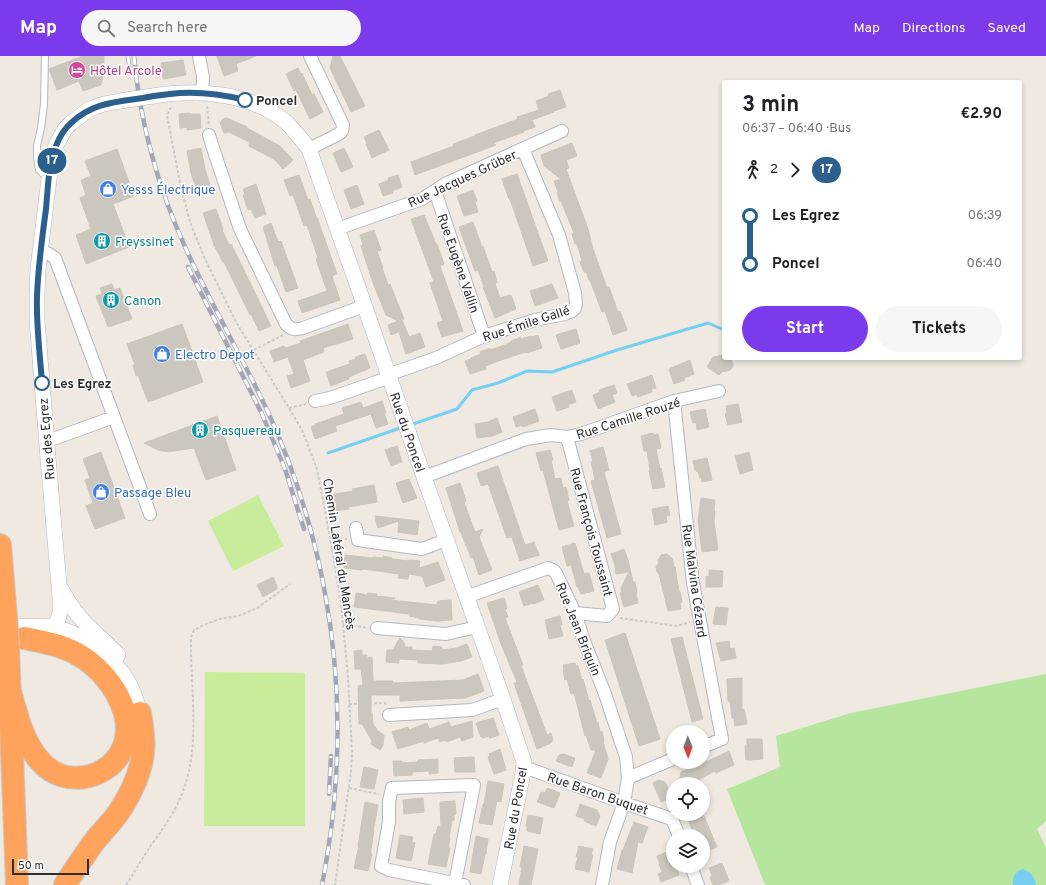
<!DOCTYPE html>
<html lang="en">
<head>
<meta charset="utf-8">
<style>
  body { margin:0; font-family:Overpass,sans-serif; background:#f6f6f6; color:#202124; height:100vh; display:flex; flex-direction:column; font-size:15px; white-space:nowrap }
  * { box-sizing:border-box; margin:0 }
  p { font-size:13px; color:#757577 }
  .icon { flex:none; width:22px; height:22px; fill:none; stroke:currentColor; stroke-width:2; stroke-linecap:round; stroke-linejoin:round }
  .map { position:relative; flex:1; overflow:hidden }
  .drawer { position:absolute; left:722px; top:24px; width:300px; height:280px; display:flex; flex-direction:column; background:#fff; border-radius:4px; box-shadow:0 2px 6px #0003 }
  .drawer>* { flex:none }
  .badge { padding:0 8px; border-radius:13px; font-size:14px; line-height:26px }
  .needle { width:26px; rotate:179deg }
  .tools { position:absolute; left:666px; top:669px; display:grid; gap:8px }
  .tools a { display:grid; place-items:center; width:44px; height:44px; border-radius:50%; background:#fff; box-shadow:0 2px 6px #0003; font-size:20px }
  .scale { position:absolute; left:12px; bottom:10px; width:77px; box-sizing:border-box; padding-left:4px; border:2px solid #2e2e2e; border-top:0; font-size:11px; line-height:14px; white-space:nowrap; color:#2e2e2e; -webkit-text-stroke:3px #fff; paint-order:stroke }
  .map>.badge { position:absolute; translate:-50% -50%; box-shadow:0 0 0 2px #fff }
  .legs { display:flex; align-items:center; gap:6px; height:44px; padding:0 20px; font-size:13px }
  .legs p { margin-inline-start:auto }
  .summary { display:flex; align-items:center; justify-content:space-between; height:68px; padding:0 20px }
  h1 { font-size:22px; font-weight:700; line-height:30px }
  .button { display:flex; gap:8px; margin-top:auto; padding:8px 20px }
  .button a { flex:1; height:46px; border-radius:24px; background:#7c3aed; color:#fff; font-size:16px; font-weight:700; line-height:46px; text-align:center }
  .button a+a { background:#f6f6f6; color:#202124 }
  ul { padding:0 20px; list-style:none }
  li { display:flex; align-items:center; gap:14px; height:48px; font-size:15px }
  li i { display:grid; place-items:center; width:6px; height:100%; margin:0 5px; background:currentColor }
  li i::after { content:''; width:10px; height:10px; margin:-5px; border:3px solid; border-radius:50%; background:#fff }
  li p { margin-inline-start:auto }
  li:first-child i { background:linear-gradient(#0000 50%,currentColor 0) }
  li:last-child i { background:linear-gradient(currentColor 50%,#0000 0) }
  header { display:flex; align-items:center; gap:24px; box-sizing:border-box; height:56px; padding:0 20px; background:#7c3aed; color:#fff }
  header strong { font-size:19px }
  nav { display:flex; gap:22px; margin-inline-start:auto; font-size:14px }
  .search { width:280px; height:36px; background:#f6f6f6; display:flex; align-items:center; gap:10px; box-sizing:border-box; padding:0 14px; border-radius:22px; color:#757577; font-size:15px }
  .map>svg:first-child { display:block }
</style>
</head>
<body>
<header>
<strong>Map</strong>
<div class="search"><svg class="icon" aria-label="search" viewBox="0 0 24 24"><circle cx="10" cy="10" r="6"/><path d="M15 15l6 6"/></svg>Search here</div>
<nav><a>Map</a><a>Directions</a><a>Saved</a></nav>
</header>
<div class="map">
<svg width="1046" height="829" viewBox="0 0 1046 829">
  <rect width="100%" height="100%" fill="#efe9e1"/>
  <path fill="#b6e59e" d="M1046,618V765L1037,773L1046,792V829H765L727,733L780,711L776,680L851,657Z"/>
  <path fill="#c9ec9a" d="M258,439L284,490L233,515L208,465Z
    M205,616L305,617V770H204Z"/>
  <path fill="#75cff0" d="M1023,813C1031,816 1034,820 1036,829H1013C1012,821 1015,815 1023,813Z"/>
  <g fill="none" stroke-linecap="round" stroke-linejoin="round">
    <path stroke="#75cff0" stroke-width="3" d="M410,369L457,353L472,334L498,327L527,315L552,316L617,294L708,267L724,274
      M328,397L403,371"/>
  </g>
  <path fill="#cbc7bf" stroke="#cbc5ba" d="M83,0H104V16L101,29L83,35L79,25L57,34L49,13Z
    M217,0H256L236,8L238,15L224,20Z
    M333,0H340L365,50L351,56L330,12Z
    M183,4L186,19L163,23L161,7Z
    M298,12L301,18L302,17L312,39L314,38L323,56L310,63L296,34L294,35L286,18Z
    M560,34L566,51L554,55V56L532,64L535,71L523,75L524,76L493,87L496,89L415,119L411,106L443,94L454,90L453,88L475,80V79L518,63L517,61L539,54L536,45L549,40L548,38Z
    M190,57V58H200L201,72L187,74V71L180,72L179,58Z
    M227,62L247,71V72L280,90L293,104L283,113L274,103L249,90V86L229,76L224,77L220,67L223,63Z
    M379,74L389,94L372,102L366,88L367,87L364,81Z
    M572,87L577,100L566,104L569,112L566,113L588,173L593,193L607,232L609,231L618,256L620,255L627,274L613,279L605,255L602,256L590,224H589L586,216H584L580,206L582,205L577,188H575L572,178L574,177L561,145L560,146L557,136H558L554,125L561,123L544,110L541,99Z
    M201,92L205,113L212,136L199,140L191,117L187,95Z
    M344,92L353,111L341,116L333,97Z
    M117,93L134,140L113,148L129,191L86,208L76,179L91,173L80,142L86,139L81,124L91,120L85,105Z
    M517,118L548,205L533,210L510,143H509L502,123Z
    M299,119L308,144L310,143L316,161H317L337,218L332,220L340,244L302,257L298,245L327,235L316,203L318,202L307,169L304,170L293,139L290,140L284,124Z
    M398,119L402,131L392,135L393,137L383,140L379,128L389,124L388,122Z
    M256,128L266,158L255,162L251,153L248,154L243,139H245L243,133Z
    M357,129L364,148L351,153L344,134Z
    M473,134L477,145L475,146L478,156L464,160L457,140Z
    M216,153L223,173L222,174L229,189L231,188L240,206L271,270L259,275L251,258L250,259L224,206H223L214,189L203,157Z
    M424,159L436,188H437L444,208L440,210L463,275L442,281L437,267L443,265L430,227L434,226L411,163Z
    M473,166L482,191L483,190L492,216L494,215L497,226L495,227L500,242L511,239L516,253L495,262L483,231H484L478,214L475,215L459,171Z
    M271,167L278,186L281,185L298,232L286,236L277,210H275L263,171Z
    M374,174L381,194L377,195L383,212H382L388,229L390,228L404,263L402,264L409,281L420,277L425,291L406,298L399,276L391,279L388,269L398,265L386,259L372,224L361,190L363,189L360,179Z
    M112,228L114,234L120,232L132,263L108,271L96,240L102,238L100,232Z
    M552,228L558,242L535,250L530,235Z
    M182,268L203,326L148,346L138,319L136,320L133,309H135L127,288Z
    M348,268L353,283L323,292L324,296L303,304L310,325L291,332L287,320L294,318L288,301L274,306L270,295L284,290L285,292L301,287L300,285Z
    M576,273L580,287L561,293L556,279Z
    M538,279L542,292L526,297V296L501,304L485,310L486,313L470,318L465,305L471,303V302L481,298L480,296L490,292V294L505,289L511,286V285L521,281V283L531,280L532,281Z
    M365,298L370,312L349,321V323L331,330L326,316L350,308L349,305L356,303L355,301Z
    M724,299V302H731L733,310L730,314L722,316L719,319L707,311L713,301Z
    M690,304L694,318L684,322L685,324L674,328L669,313Z
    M652,319L656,332L651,333L652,336L638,341L637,338L632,340L627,328Z
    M614,329L617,337L612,339L615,346L598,353L593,339L600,336L599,334Z
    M572,334L576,346L568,349L569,351L557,355L552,341Z
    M382,345L386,357H384L388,368L376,372L371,358L335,370L337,375L315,383L311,371L316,369L315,368L344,358L342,352L361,346L363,352Z
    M738,348L742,366L728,369L725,358L727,357L726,350Z
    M535,353L539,365L523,371L522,369L516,371L513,361Z
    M705,353L709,371L697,374L696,366L693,367L690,356Z
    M217,360L236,414L206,424L194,392L174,395L168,396L158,394L144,387Z
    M497,362L502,376L492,380L477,382L475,368L488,366Z
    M653,377L654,379L658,378L661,392L656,393L660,413L661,412L665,431L653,433L649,415L650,414L647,395H644L641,380Z
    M397,390L402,406L391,410L385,394Z
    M603,391L609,414L604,416L621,478L607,482L591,425L595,424L591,406H593L590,395Z
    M550,394L553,404H551L555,423L561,422L563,432L566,431L569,444L567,445L574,470L559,474L543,414L541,415L536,397Z
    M101,396L125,462L95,473L86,450L93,447L85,424L90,422L83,403Z
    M749,396L753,414L740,418L735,400Z
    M707,402L712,424L702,426L701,421L700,422L698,416H697L696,414H695L693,405Z
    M498,410L525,489L534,486L539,499L520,505L512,481L507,482L488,428L481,430L477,417Z
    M409,423L417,442L403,447L396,427Z
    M460,427L466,445L464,446L475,476L483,473L479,481L492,514L479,519L473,501L471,502L467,491L466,490L461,476H460L446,432Z
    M374,429L377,446L349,451V453L328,456L324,440L353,435L352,433Z
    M701,442L715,444L714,455H715L714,466L718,494L702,496L698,465Z
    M668,450L670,459L666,460L667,466L655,469L652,453Z
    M375,460L419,465L417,479L398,476L399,465L378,472L375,463L376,462Z
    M575,487L584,518L589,517L594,535L581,538L578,531H577L571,509L567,510L562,491Z
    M624,493L628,504L633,526H635L637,536L636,538L638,547L624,551L620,537H622L621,532L629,516L616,518L615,509L611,498Z
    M667,498L672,502L674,511H675L679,536H680L682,546L680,547L681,553L668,555L659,518L657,516L656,511L659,507L658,504L661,499Z
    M345,499L373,502V501L383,502V500L392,502V503L409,505V504L420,505L419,512L438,506L445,524L426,531L422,520L409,518L408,523L398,522L399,518L363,513L362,514L344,512Z
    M709,514L723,515L722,531H706V520L709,521Z
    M273,521L277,530V533L263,541L257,529Z
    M538,529L544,544L533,548V547L524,550L519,536Z
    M356,537L367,539L368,537L377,538L376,540L395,542L391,544L437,549L438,545L451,544L452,564L437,565L419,563V562L409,560V558L354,551Z
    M504,542L507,552L505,553L508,561L505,562L523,609L521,610L547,679L551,677L553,684L551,687L537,693L514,627L517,626L501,588L487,547Z
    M716,551L728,552L726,569L713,568Z
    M560,560L562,569H560L563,580L549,583L545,564Z
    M625,577L660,683L639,690L605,584Z
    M682,581L703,663L692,666L671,583Z
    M400,582L405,588L404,591H412V594L432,595L433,590L442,591V594L456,592L467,588L472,601L461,605L442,608L418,607V604L399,603V607L386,606L387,594H394V592Z
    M729,585L730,593L734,592L736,602L721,605L716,587Z
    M362,594V599H367V602L372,601L373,625H393V627L463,624L478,618L484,635L465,642L442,643L400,645V639H371V657H372L373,668L378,675L384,679L383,689L380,694L371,688L372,685L362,668H359L358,630L363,629L361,613H355L354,595Z
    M575,607L576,610H578L582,624L583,623L589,645L590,644L597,667L598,666L600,676L602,675L604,685L603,686L608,703L601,722L587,717L596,694H591L586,679L585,680L574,637L571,638L567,623L565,624L563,614H564L563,609Z
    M742,622V654L744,653L747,668L735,670L734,662H732L730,645H728L727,623Z
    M493,662L499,679L490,682L489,680L483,682L482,681H481L476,667Z
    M472,665L473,681L462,685L460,681L446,686V684L440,686L438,682L424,687V685L398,693L392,676L408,671L409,674L427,667L429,673L449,666L451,671Z
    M747,683H762L763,703L748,704V703L746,704L745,690H747Z
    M500,693L506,714L494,718L488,701L490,700L489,698Z
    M729,695L734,709L716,717L715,715L698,724V726L696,727V728H679L681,716L697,709L698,710Z
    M564,698L575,702L572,711L556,705L559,699Z
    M474,701L475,716H455L454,702Z
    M438,703V717L429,718V715L412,716V719L394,720L393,705H402V707L418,706V704Z
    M364,711L378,714L374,733L360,731Z
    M659,724L665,726L672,741L661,746L653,727Z
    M488,725L504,728L501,746L497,745L492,769L479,767L483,748H484Z
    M547,732L560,737L554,752L537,746L541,736L545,737Z
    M423,742L424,756L404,758L403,744Z
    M455,745L456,758H454V764H452L449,782H450L448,792H450L446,811L428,808L434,778H436L438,770L441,771L440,746Z
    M365,746L378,749L373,775H374L371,793V798H372L368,815L354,812L359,790H358Z
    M580,748L597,754L600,760L596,770L584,765L585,763L576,760Z
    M703,758L717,791L703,797V780H698L695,772L692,774L686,758H701L703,764Z
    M528,759L543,762L540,778L527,775V770H526Z
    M634,766L648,771L642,787L638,786L632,817L617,813L622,794H623Z
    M400,779L413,781L412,786L415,787L411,805L396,802Z
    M476,780L488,783L486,798H485L481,818L470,816Z
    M524,790L538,793L531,829H519L522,811H520Z
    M579,790L593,793L591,798L593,799L589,816L575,813L578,801H576Z
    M669,795L673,804V810H676L679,819L661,826L658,818L662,816L659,808H660L657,800Z
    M722,807L729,825L719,829H713L710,821L712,820L709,812Z"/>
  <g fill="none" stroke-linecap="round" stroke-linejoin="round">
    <g stroke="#b4b7c1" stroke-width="8">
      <path id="service" d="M45,0L44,48L41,72L37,90V101L39,114L44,119L48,121"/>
    </g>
    <g stroke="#b4b7c1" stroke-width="14">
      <path id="minor" d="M199,0L203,21L202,37
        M209,79L212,89L240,173L286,268C292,274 295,274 303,272L364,250
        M309,93L339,78C342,76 343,73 343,69L310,0
        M435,135L484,280
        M337,173L422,143L445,128L562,75
        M41,194L47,197L55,202L150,458
        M315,345L330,342L382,324L396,316L436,302L484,280L535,264L565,258L572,255L575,252L576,248L575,237L559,179L523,93
        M674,345L693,527L722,683L703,691
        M567,381L613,553L607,560L575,557
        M46,384L56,382L114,361
        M424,421L526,383L551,379L567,381L581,378L674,345L719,335
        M356,472L358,484L422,493L446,484
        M466,541L548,512L553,514L556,517L575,557L584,585L605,638L626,701L628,722
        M377,572L446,578L477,571
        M389,659L472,654L503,643
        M524,711L624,747L672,763L679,780
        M691,810L698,829
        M455,827L474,729L392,732L389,745V766L381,810L389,814L464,829
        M602,829L610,786L624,747L628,722L673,703"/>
    </g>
    <g stroke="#b4b7c1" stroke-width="16">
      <path id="tertiary" d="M153,40C197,33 251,36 287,67C295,75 302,84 309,93L358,231L424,421L503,643L524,706L523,717L500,829
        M61,533C66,542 71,551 78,559C90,574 106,585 118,599
        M0,572C17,571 35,569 52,571C79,575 114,601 128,625C133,635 137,646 140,657
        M26,581C38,578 56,575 59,560C61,555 60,547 60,541L48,402L37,264V240L38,213L51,107L56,89L65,73L71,67L88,54L95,51L104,48L120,45"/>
    </g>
    <g stroke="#c9c9c9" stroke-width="24">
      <path id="motorway" d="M0,489L6,561
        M8,591L17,829
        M9,632C17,658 22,686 41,706C63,731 105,725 121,696C140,662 109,616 79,599C62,589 43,586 24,582
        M65,829C74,814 84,800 94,786C101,777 109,769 116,760C129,742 141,718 143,696C145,683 142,670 140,657"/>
    </g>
    <path stroke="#c9c9c9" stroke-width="2" stroke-dasharray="3 2" stroke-linecap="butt" d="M207,50L209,70
      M171,51L167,59L180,127L190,166L205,203L236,266L289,352L302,374L317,413L330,481L341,547L348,621L352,697L351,716L335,829
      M254,294L283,279
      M289,352L306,348
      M330,481L347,483
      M620,562L677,570L690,566
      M343,568L368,572
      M349,648L385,647L386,649
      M349,732L379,738
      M126,829C135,815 143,801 152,788C164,771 176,755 183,735C201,688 190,630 191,581L194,574L204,569L219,563L238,560L257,552L290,528"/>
    <use href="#service" stroke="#fff" stroke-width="6"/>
    <use href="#minor" stroke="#fff" stroke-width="12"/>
    <use href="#tertiary" stroke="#fff" stroke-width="15"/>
    <use href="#motorway" stroke="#ffa35c" stroke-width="22"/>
    <g stroke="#a3a6b8" stroke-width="4.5">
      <path id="rail" d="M128,0L130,17
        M134,0C140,66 158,132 186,193C211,248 242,301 268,356C320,470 344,596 336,721C334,757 329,793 322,829
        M188,211L262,358L285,413L304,473
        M329,738L331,700"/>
    </g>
    <use href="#rail" stroke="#fff" stroke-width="3" stroke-dasharray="9" stroke-linecap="butt"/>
    <g stroke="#b4b7c1" stroke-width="16" stroke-linecap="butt">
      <path id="tertiary-bridge" d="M120,45L153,40"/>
    </g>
    <g stroke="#c9c9c9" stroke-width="24" stroke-linecap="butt">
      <path id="motorway-bridge" d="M6,561L8,591"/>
    </g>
    <use href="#tertiary-bridge" stroke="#fff" stroke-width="15"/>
    <use href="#motorway-bridge" stroke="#ffa35c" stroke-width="22"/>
  </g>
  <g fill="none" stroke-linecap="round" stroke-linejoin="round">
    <g stroke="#fff" stroke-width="9">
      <path id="line-1" d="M42,327C40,298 36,269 37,240C38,211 42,182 46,153C48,132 48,110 56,90C59,82 64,73 71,67C92,47 115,46 143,42C152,40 161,39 170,38C195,35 220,38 245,44"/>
    </g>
    <use href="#line-1" stroke="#2b5f8d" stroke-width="6"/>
  </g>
  <defs>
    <g id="hotel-disc" transform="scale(0.9)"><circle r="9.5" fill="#d1479c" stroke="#fff"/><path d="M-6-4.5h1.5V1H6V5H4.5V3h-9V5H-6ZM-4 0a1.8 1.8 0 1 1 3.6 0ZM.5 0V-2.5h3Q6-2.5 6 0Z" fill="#fff"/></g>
    <g id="shop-disc" transform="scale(0.9)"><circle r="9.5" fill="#3f7fe0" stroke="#fff"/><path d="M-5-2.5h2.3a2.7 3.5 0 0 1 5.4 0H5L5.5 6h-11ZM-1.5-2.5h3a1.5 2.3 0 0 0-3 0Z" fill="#fff"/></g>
    <g id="building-disc" transform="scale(0.9)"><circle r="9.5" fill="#0f9aa8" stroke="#fff"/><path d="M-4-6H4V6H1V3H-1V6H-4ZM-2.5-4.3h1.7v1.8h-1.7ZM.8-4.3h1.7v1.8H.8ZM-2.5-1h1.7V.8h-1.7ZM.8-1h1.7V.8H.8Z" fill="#fff"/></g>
  </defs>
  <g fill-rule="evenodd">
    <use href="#hotel-disc" x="77" y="14"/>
    <use href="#shop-disc" x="108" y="133"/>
    <use href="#building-disc" x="102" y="185"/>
    <use href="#building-disc" x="111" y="244"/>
    <use href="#shop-disc" x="162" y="298"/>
    <use href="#building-disc" x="200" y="374"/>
    <use href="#shop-disc" x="101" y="436"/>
  </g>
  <g fill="#fff" stroke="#2b5f8d" stroke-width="2">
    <circle cx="245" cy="44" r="7"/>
    <circle cx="42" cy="327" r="7"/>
  </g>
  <g text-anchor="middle" stroke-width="3" stroke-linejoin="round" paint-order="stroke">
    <g font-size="13" fill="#b23c85" stroke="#fff" text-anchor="start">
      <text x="90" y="19">Hôtel Arcole</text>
    </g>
    <g font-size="13" font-weight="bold" fill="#2e2e2e" stroke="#fff" text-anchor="start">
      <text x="256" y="49">Poncel</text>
      <text x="53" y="332">Les Egrez</text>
    </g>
    <g font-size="13" fill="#2e2e2e" stroke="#fff">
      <text transform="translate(462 122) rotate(-25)" y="5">Rue Jacques Grüber</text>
      <text transform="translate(459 207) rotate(71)" y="5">Rue Eugène Vallin</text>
      <text transform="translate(526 267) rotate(-18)" y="5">Rue Émile Gallé</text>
      <text transform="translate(628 362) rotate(-18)" y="5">Rue Camille Rouzé</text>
      <text transform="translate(408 376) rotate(71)" y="5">Rue du Poncel</text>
      <text transform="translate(46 383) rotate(-95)" y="5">Rue des Egrez</text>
      <text transform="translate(592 476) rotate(75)" y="5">Rue François Toussaint</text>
      <text transform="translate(340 498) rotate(81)" y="5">Chemin Latéral du Mancès</text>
      <text transform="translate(695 525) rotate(82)" y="5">Rue Malvina Cézard</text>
      <text transform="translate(579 573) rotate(68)" y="5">Rue Jean Briquin</text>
      <text transform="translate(598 737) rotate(19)" y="5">Rue Baron Buquet</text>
      <text transform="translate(515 752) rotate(-80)" y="5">Rue du Poncel</text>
    </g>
    <g font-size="13" fill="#366cbe" stroke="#fff" text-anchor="start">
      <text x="121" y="138">Yesss Électrique</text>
      <text x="175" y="303">Electro Depot</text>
      <text x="114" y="441">Passage Bleu</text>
    </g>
    <g font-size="13" fill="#0d838f" stroke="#fff" text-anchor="start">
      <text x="115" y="190">Freyssinet</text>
      <text x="124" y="249">Canon</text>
      <text x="213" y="379">Pasquereau</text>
    </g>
  </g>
</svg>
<div class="tools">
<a><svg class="needle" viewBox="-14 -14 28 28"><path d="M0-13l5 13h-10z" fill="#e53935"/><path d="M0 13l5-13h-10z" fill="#757577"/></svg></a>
<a><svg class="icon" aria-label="locate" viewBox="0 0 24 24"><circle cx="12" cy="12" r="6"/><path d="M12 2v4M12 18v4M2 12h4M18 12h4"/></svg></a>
<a><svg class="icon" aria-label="layers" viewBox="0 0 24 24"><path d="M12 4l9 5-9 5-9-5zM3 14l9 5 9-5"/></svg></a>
</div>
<div class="scale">50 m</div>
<b class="badge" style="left:52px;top:105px;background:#2b5f8d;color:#fff">17</b>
<section class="drawer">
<div class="summary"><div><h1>3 min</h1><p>06:37 – 06:40 · Bus</p></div><b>€2.90</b></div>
<div class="legs"><svg class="icon" aria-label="walk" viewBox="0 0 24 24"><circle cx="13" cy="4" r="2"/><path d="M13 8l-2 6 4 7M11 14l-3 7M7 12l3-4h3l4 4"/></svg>2<svg class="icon" aria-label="forward" viewBox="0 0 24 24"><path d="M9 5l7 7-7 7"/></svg><b class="badge" style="background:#2b5f8d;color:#fff">17</b></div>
<ul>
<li><i style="color:#2b5f8d"></i><b>Les Egrez</b><p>06:39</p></li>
<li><i style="color:#2b5f8d"></i><b>Poncel</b><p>06:40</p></li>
</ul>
<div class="button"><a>Start</a><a>Tickets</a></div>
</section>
</div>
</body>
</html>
